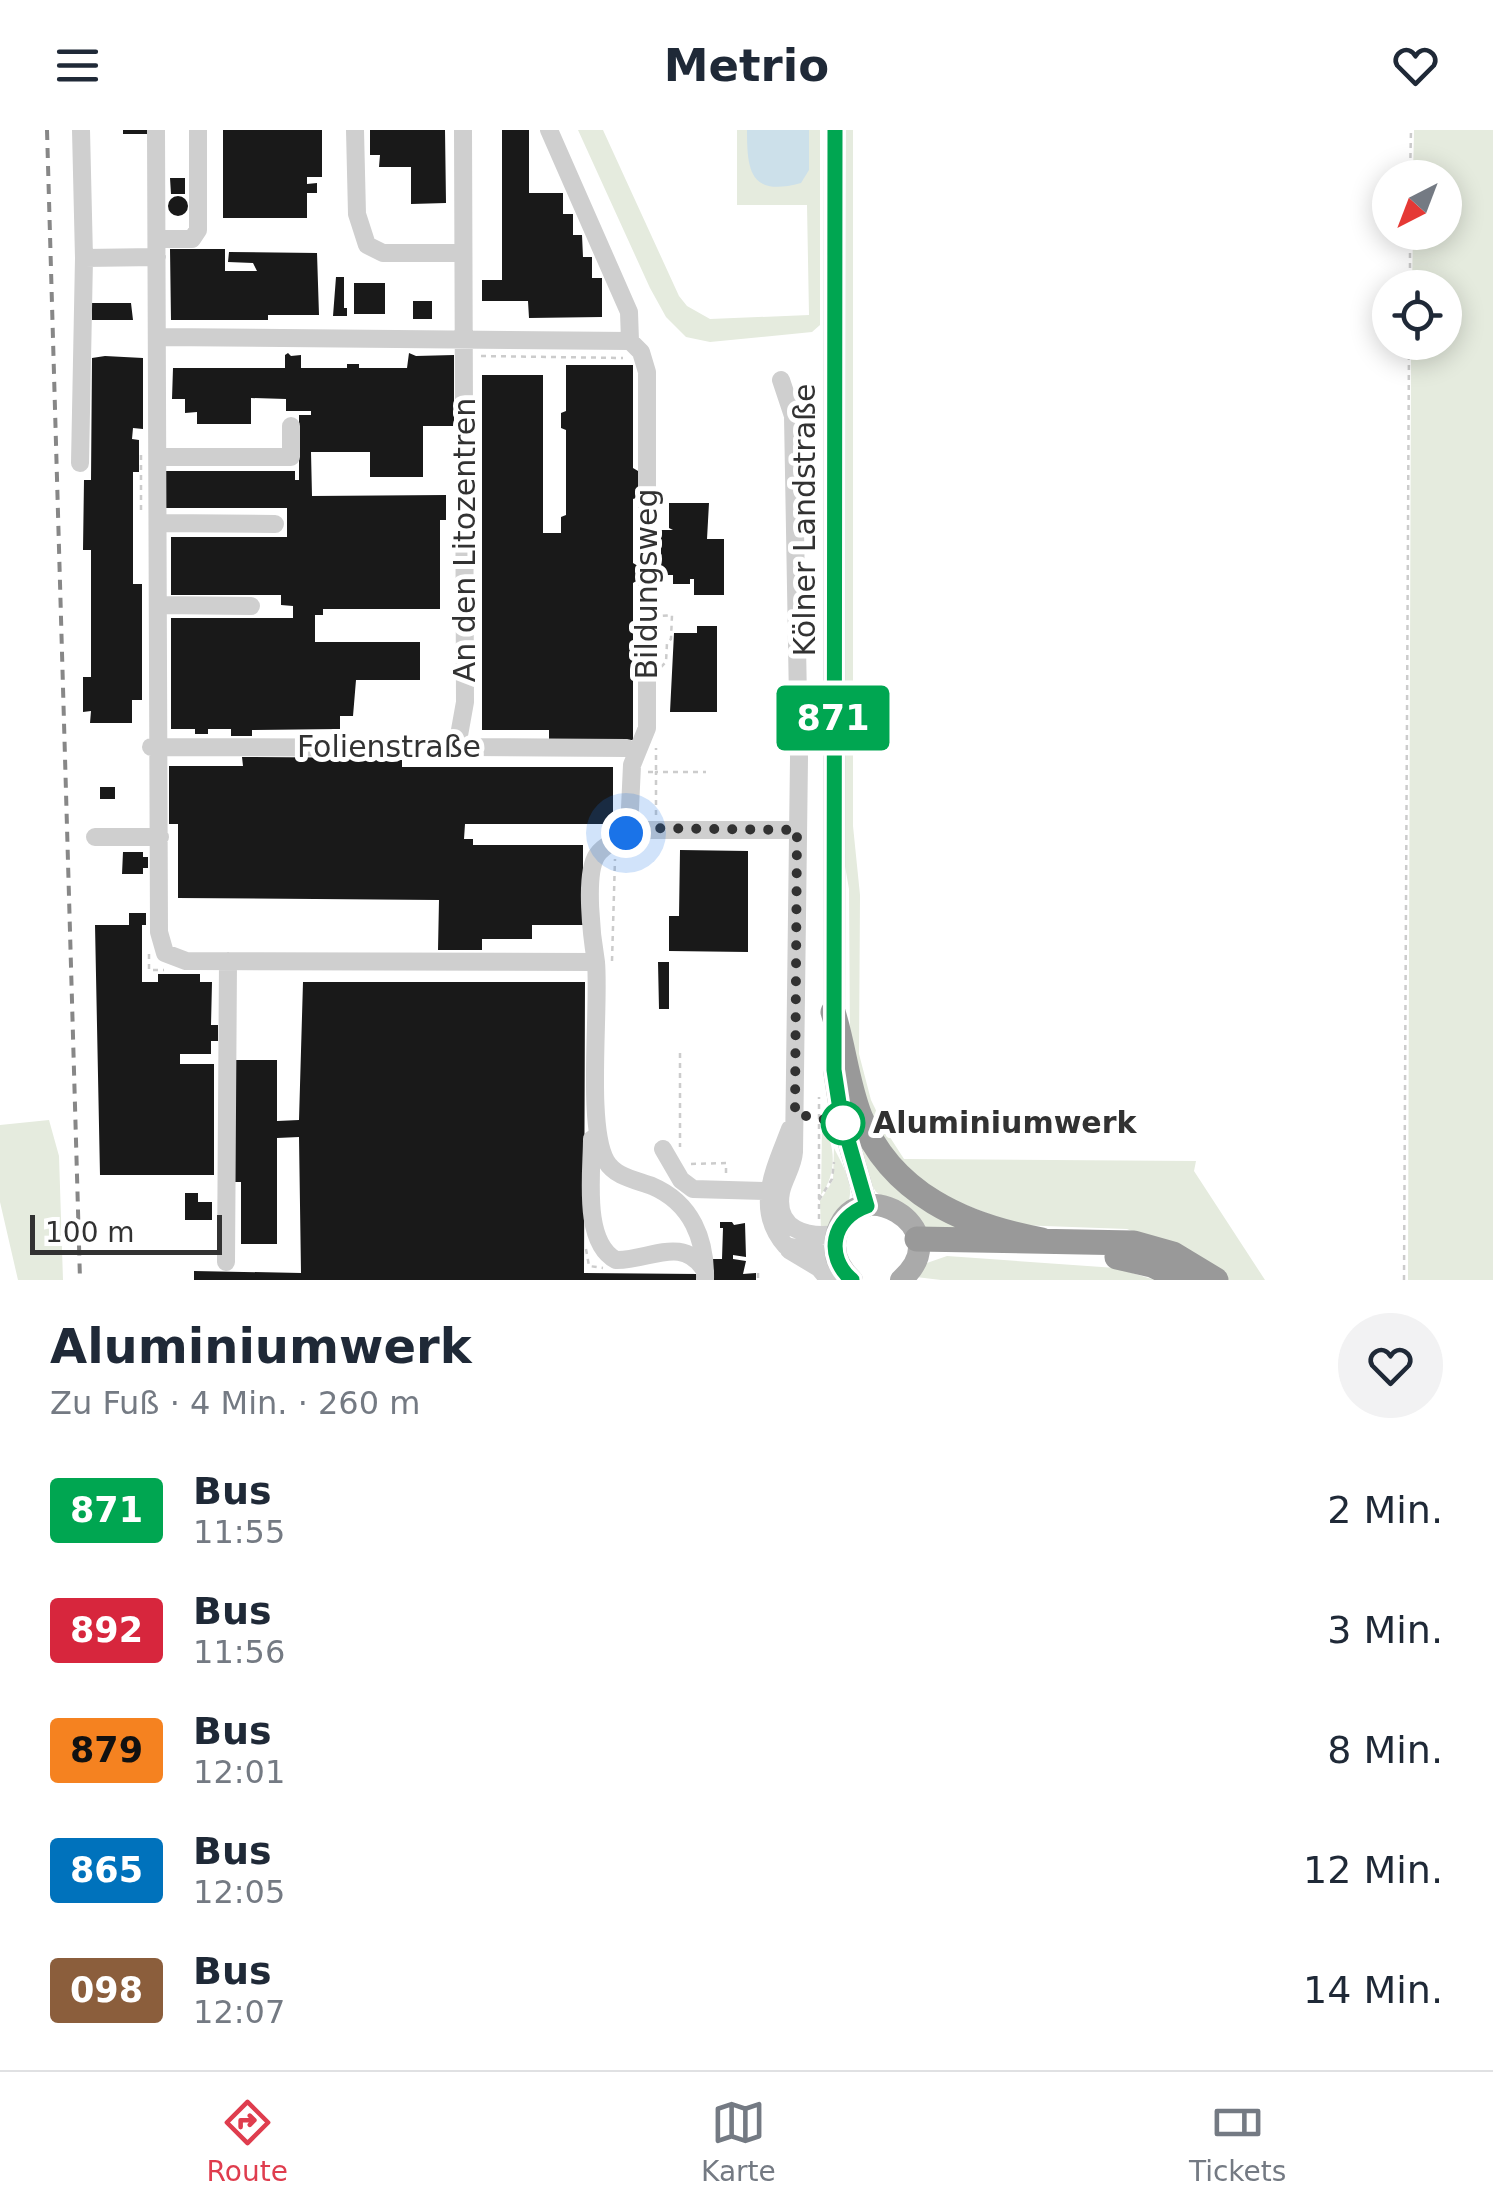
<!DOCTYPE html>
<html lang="de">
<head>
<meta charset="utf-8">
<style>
  body { margin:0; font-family:"DejaVu Sans",sans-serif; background:#f2f2f3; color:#1f2937; height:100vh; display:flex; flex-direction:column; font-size:38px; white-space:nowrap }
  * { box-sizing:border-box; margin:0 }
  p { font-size:32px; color:#747a83 }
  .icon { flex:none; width:55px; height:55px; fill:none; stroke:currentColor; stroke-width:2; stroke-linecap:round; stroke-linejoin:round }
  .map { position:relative; height:1150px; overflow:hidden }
  .side { display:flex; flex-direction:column; background:#fff; flex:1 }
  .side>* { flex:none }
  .badge { padding:0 20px; border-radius:8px; font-size:35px; line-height:65px }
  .needle { width:65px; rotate:222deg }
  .controls { position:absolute; left:1372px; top:30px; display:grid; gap:20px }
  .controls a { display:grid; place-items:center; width:90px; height:90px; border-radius:50%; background:#fff; box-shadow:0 5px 25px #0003; font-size:50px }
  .scale { position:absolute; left:30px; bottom:25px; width:192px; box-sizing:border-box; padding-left:10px; border:5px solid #323232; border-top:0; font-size:28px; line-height:35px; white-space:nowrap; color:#323232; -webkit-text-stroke:8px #fff; paint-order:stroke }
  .you { position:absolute; width:50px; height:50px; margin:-25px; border:8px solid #fff; border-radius:50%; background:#1a73e8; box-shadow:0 0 0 15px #1a73e833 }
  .map>.badge { position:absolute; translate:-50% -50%; box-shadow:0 0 0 5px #fff }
  .round { display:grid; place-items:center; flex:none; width:105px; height:105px; border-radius:52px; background:#f2f2f3 }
  .overview { display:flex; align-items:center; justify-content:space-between; height:170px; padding:0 50px }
  h1 { font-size:48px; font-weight:600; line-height:75px }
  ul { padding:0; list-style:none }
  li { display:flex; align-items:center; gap:30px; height:120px; padding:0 50px }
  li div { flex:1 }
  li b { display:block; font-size:38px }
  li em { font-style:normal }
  li .badge { min-width:110px; font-weight:700; text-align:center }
  header { display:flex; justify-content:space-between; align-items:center; height:130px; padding:0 50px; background:#fff; font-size:45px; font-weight:600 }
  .menu { display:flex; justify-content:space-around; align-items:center; height:140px; border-top:2px solid #e0e1e3; background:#fff; font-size:28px; color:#747a83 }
  .menu a { display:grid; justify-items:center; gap:5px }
  .menu .active { color:#df3d4e }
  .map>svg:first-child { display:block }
</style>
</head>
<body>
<header><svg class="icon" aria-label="menu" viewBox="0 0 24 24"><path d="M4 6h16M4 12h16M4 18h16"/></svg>Metrio<svg class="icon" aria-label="heart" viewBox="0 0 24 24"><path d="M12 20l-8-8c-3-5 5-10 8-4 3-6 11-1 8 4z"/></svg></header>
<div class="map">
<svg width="1493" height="1150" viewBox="0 0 1493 1150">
  <rect width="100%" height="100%" fill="#fff"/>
  <path fill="#e5ebde" d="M578,0H603L679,166L687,176L710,189L809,185L807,75H737V0H820V195L812,202L710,212L686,207L666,187L650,158Z
    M845,0H853V696L860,765L859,924L871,970L886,1001L904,1029L1196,1031L1194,1041L1265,1150H1229L1197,1129L1127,1099L1017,1095L928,1060L874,999L850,912L849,759L842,719Z
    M1414,0H1493V1150H1408L1411,213L1445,212V158L1412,157L1413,103L1445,102V48L1413,47Z
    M852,986L971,1097L929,1102L876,1062L870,1052Z
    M49,990L59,1026L63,1150H18L0,1072V995Z
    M822,995C836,1014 837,1044 821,1065Z
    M834,1018C846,1042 860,1063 840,1086C834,1093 831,1097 821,1100L820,1071L833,1050Z
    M947,1126L1116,1138L1155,1150H941L916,1147L924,1134Z"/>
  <path fill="#cce0ea" d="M747,0H809V40L801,53C750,67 747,41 747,0Z"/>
  <path fill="#191919" d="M123,0H150V4H123Z
    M223,0H322V47H307V54L317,53V63H307V88H223Z
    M370,0H445L446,73L411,74V37H379L380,25H370Z
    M502,0H529V63H563V84H573V105H582L583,127H592V148H602V187L529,188L528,171H482V150H502Z
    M170,48H185V64H171Z
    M168 76a10 10 0 1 1 20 0a10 10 0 1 1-20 0Z
    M170,119H225V141H257L253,133L228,132L229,122L317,123L319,185H268V190H171Z
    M336,147H344V178H347V186H333Z
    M354,153H385V184H354Z
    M413,171H432V189H413Z
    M92,173H131L133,190H92Z
    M288,223L291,226L301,225V238H347V234H359V238H407L409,223L416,226L454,225V296H423V347H370V322H311L312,366L446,365V390H440V479H323V485H315V512H420V550H356L353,586H340V599L252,600V606H231V599H208V604H195V599H171V488H293V476L281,475V465H171V407H287V378H166V341H295V350H299V285H311V281H286V269L251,268V294H197V282L185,283V269H172L173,238H285V225Z
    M105,226L143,228V299L133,298L132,309L139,310V342H133V454H142V570H132V593H90L91,581L83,582V547H91V420H83L84,350H91L92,228Z
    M566,235H633V338L638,341L639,367L633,369V433L638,436V450L633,453V610H549V600H482V245H543V403H561V387L566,385V300L561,298V283L566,281Z
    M669,373H709L707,409H724V465H694V449H690V454H673V445H661V400H673L669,398Z
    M697,496H717V582H670L674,503H697Z
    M390,620H397V630H402V637H613V694H465L464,709H473V715H583V795H532V809H482V820H438L439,770L178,768V694H169V636H243L242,627L390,628Z
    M100,657H115V669H100Z
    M680,720L748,721V822L669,821V786H679Z
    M123,722H143V727H148V738H143V744H122Z
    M129,783H146V795H142V852H158V844H200V852H212L211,895H218V911H211V924H180V934H214V1045H100L95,795H129Z
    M658,832H669V879H659Z
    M303,852H585L584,1143L697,1144V1150H194V1141L301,1143L299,1007L277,1008V1114H241V1052H233V930H277V991L299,990Z
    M185,1063H198V1072H212V1090H185Z
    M720,1092H732L734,1095L745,1093L746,1127L733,1125V1129L746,1131L743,1144L756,1143V1150H711V1129H722L723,1098H720Z"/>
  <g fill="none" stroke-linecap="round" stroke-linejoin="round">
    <path stroke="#ccc" stroke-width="2.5" stroke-dasharray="5 5" stroke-linecap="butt" d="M1410,48L1411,0
      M1410,158V102
      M481,226L623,228
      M141,325V382
      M661,537L666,532L667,513L671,509L672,485L661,486
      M648,642H656V618
      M656,685V642H706
      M149,824V840H164
      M612,831L615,729
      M680,923V1017
      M691,1034L726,1033V1046
      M819,1070L832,1049L834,1032
      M819,1089V967
      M586,1119L589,1136L603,1138
      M758,1143V1150
      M1404,1150L1409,212"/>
    <path stroke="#cfcfcf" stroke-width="18" d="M156,0L159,802L165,823L186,831L596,832C592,809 584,744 597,725C605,713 619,711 629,700H797
      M355,0L357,84L367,115L383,123H463
      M549,0L629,182L630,211
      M157,109H192L198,100V0
      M84,128L157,127
      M158,207L630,211
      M781,250L793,286L799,628L794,1022C793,1037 784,1048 781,1062C774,1100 808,1108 836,1104
      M159,327H291V296
      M80,333L84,128L81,0
      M159,393L275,394
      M159,475L251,476
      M458,611L465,572L463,0
      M458,611L469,617L627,618
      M151,617L443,618L458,611
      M629,700L632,635L647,598V242L641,222L630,211
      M95,707H160
      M596,832C600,878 586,996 606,1031C615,1047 636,1050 652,1056C692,1073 706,1110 705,1150
      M790,999C775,1039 753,1079 786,1116L836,1126
      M592,1009C592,1043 582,1112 616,1130C649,1131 683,1104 705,1141
      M663,1019L681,1050L693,1059L768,1061
      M789,1120L819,1138L829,1150
      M226,1132L228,831"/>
    <path stroke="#aaa" stroke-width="22" d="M835,0L834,940L841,986L867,1076
      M852,1150C840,1139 832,1125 836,1107C851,1036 962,1097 901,1150"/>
    <path stroke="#999" stroke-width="25" d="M833,882C844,917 847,953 860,986C891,1064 965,1096 1042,1110
      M917,1109L1134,1113L1173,1124L1216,1150
      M1117,1127L1152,1135L1183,1150"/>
    <path stroke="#878787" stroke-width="4" stroke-dasharray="10 8" stroke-linecap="butt" d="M47,0L80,1150"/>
  </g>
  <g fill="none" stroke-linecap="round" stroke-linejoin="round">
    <g stroke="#fff" stroke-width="22">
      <path id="line" d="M835,0L834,940L841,986L867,1076C832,1088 824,1126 852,1150"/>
    </g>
    <use href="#line" stroke="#00a651" stroke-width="15"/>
    <path stroke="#323232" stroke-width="10" stroke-dasharray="0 18" d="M626,703L628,700L642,698L797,700L795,984L843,993"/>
  </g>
  <circle fill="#fff" stroke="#00a651" stroke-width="5" cx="843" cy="993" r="20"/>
  <g text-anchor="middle" stroke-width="10" stroke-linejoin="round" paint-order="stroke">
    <g font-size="30" fill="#323232" stroke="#fff">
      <text transform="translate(805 390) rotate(-90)" y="10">Kölner Landstraße</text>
      <text transform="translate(465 410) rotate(-90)" y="10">An den Litozentren</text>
      <text transform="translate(647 454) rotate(-90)" y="10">Bildungsweg</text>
      <text x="389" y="627">Folienstraße</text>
    </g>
    <g font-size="30" font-weight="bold" fill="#323232" stroke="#fff" text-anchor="start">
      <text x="873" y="1003">Aluminiumwerk</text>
    </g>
  </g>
</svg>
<div class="controls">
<a><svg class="needle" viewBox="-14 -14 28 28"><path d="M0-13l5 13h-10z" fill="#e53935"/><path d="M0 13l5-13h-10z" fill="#747a83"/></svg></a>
<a><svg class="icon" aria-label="locate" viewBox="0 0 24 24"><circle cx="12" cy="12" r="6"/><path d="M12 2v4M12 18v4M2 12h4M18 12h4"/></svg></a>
</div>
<div class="scale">100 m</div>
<div class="you" style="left:626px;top:703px"></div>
<b class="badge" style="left:833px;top:588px;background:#00a651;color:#fff">871</b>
</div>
<section class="side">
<div class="overview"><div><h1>Aluminiumwerk</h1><p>Zu Fuß · 4 Min. · 260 m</p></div><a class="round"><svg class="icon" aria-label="heart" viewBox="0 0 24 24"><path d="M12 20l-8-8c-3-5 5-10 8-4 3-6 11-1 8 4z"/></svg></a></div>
<ul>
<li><span class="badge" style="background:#00a651;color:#fff">871</span><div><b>Bus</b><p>11:55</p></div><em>2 Min.</em></li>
<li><span class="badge" style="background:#d7263d;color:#fff">892</span><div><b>Bus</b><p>11:56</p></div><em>3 Min.</em></li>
<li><span class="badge" style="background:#f58220;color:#111">879</span><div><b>Bus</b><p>12:01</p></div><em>8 Min.</em></li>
<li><span class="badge" style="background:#0072bc;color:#fff">865</span><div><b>Bus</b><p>12:05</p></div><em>12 Min.</em></li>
<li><span class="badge" style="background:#8b5e3c;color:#fff">098</span><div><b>Bus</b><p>12:07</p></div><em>14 Min.</em></li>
</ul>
</section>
<nav class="menu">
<a class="active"><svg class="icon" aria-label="directions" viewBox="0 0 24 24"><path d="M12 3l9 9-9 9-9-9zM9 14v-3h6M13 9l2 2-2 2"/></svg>Route</a>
<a><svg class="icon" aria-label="map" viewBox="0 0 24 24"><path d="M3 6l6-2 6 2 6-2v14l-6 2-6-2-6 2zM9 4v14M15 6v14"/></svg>Karte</a>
<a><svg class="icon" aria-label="tickets" viewBox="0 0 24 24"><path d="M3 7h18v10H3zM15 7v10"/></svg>Tickets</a>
</nav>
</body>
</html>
